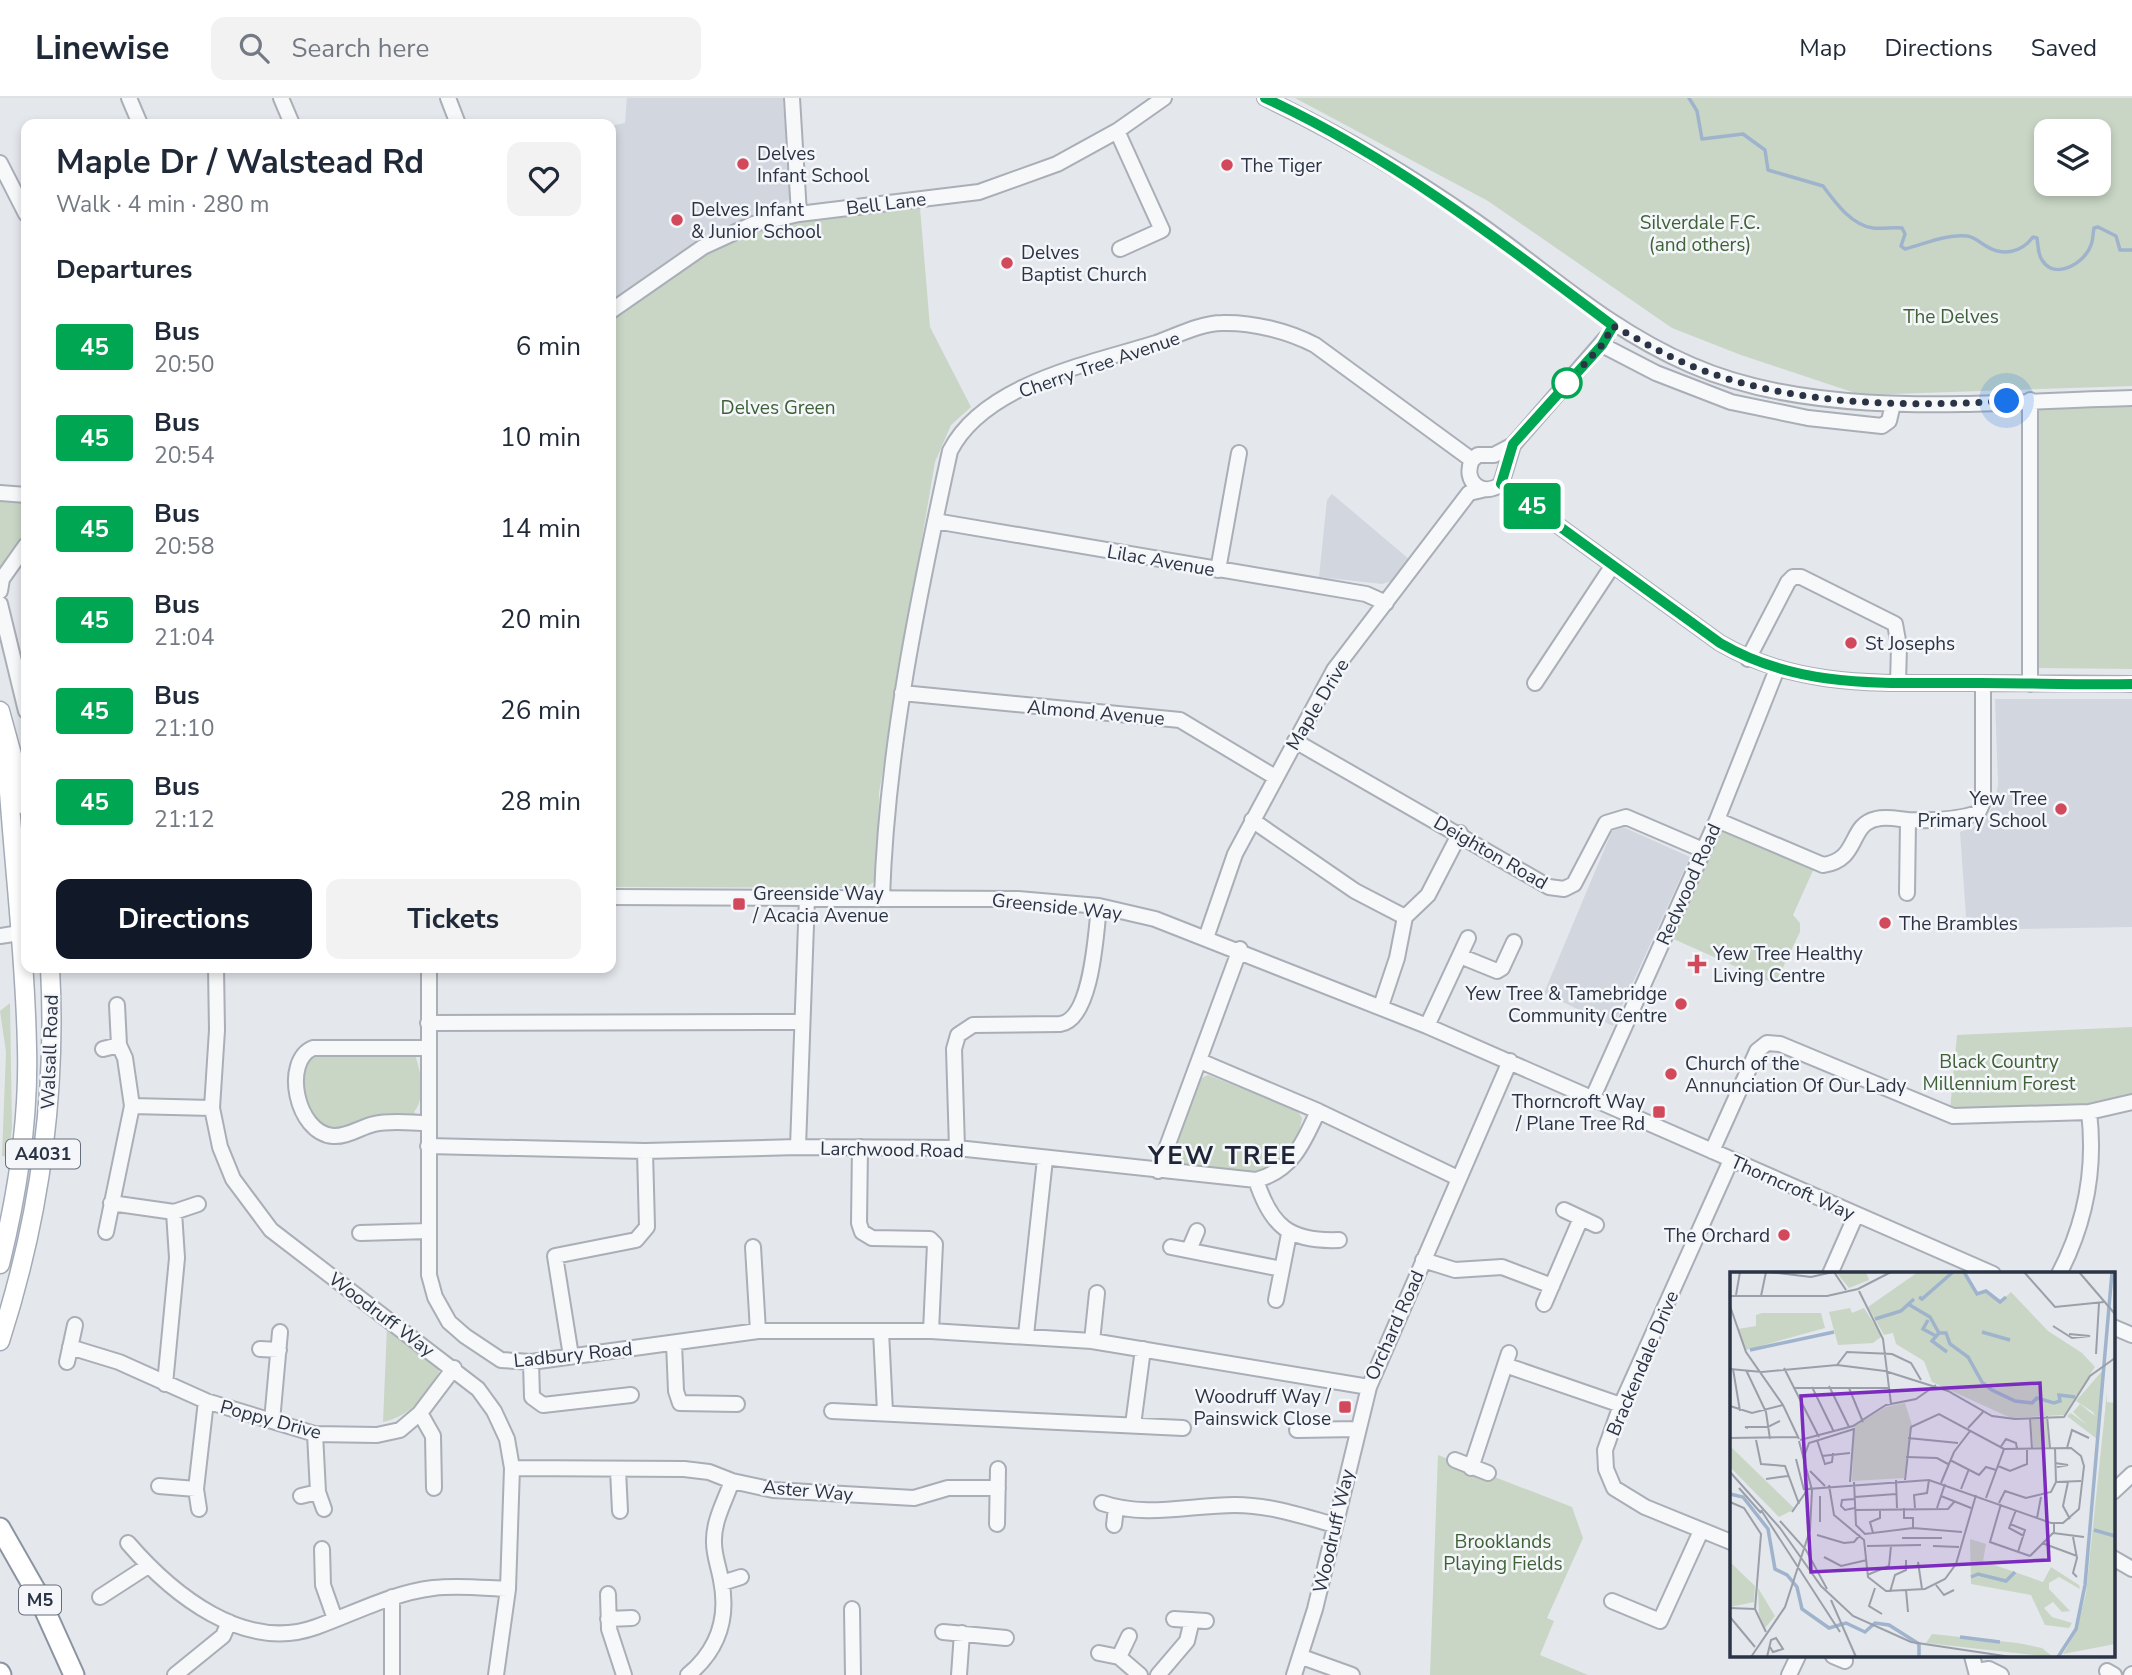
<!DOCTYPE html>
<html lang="en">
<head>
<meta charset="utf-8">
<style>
  body { margin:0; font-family:"Nunito Sans",sans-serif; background:#f2f2f3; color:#1f2937; height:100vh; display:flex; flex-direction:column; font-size:26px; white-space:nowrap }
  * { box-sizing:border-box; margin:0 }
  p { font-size:23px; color:#747a83 }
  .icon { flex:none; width:38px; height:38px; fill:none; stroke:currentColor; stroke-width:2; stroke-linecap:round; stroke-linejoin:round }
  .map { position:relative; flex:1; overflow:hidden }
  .drawer { position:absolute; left:21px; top:21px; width:595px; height:854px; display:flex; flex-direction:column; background:#fff; border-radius:14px; box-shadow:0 4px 10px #0003 }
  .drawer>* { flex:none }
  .badge { padding:0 14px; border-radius:5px; font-size:24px; line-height:46px }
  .fabs { position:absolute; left:2034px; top:21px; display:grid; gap:14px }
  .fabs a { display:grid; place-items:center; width:77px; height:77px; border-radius:14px; background:#fff; box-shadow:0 4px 10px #0003; font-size:35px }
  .you { position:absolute; width:35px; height:35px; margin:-18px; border:5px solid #fff; border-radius:50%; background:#1a73e8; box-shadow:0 0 0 10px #1a73e833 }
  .map>.badge { position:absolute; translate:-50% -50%; box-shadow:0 0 0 4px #fff }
  h2 { padding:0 35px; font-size:26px; line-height:63px }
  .round { display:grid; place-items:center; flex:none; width:74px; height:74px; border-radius:14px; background:#f2f2f3 }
  .head { display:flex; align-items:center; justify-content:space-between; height:119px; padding:0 35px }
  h1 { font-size:33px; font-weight:700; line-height:52px }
  .action { display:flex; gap:14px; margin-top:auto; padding:14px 35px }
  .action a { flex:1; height:80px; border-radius:14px; background:#111827; color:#fff; font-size:28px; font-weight:700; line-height:80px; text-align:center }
  .action a+a { background:#f2f2f3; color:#1f2937 }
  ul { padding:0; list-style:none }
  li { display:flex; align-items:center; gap:21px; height:91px; padding:0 35px }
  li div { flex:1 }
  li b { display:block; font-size:26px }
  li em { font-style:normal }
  li .badge { min-width:77px; font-weight:700; text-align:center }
  header { display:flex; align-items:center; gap:42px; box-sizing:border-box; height:98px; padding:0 35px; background:#fff; border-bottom:2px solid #e0e1e3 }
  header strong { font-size:33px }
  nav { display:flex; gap:38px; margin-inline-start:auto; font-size:24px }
  .search { width:490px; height:63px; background:#f2f2f3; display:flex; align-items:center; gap:18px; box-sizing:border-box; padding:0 24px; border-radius:14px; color:#747a83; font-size:26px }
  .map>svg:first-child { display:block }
</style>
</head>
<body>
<header>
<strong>Linewise</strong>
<div class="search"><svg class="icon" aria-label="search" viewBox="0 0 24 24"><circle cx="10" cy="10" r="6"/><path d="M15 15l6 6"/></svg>Search here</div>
<nav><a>Map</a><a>Directions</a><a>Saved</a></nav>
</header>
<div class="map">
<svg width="2132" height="1577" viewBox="0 0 2132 1577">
  <rect width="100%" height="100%" fill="#e4e7ec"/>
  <path fill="#d2d6de" d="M627,0H783L790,101L697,143L611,204V28L625,25Z
    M1332,396L1409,461L1392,483L1382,486L1319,479L1327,402Z
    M1995,601H2132V829L1967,832L1960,734L1974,729L1987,719L1995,703L1998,686Z
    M1623,729L1690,759L1613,928L1544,895L1612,733Z"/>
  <path fill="#c9d6c5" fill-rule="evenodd" d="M1295,0H2132V288L1861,297L1741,257L1672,230L1488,103ZM2046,33H2098V86H2046Z
    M920,110L930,229L971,309L951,327L935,364L879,695L878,774L873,785L862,790L611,789V223C654,193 696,157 746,138C800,117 863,116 920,110Z
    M2132,304V571L2038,570L2036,305Z
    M0,401L26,406V439L0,475Z
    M1723,728L1815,768L1793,817L1800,825V834L1775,886L1669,839Z
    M10,905L12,1030L8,1059L2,1058L6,954L0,913Z
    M2132,929V998L2086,1008L1950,1012L1957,937Z
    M324,953L328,958L351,957L357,954L373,958L415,957C421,973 426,1000 414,1014L417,1017L374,1020L333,1033L316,1026L302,997L304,977L301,973L306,960Z
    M1208,977L1297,1012L1302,1020C1289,1092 1232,1073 1179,1065L1174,1055L1199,981Z
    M387,1229L438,1267L439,1274C426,1298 411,1318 383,1324Z
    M1438,1357L1572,1409L1583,1440L1547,1520L1554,1523L1540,1557L1588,1577H1430Z"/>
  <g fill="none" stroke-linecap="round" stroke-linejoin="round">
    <path stroke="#9fb4cc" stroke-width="3.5" d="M1689,0L1697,13L1702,41L1743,36L1765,52L1768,72L1823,88C1835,104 1851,127 1873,130C1883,131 1892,129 1902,130L1905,136L1901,148L1905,151C1925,146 1945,136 1967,138C1975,139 1979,144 1986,148C2003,159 2022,154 2033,139L2037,140C2038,146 2038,157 2042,162C2055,183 2085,165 2091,147C2093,142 2093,135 2094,130L2098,129L2116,138L2120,152H2132"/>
    <g stroke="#a9aeb7" stroke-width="18">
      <path id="minor" d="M129,0L140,26
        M281,0L292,26
        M448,0L458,26
        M792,0L799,116
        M1265,0C1338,35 1409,77 1475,123C1549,175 1606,230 1691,267C1820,324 1994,303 2132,300
        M1117,33L1162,132L1120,151
        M0,65L26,116
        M611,213L703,149L753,126L799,116L979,94L1057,66L1117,33L1164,0
        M1602,247L1656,275L1731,304L1808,320L1882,328L1889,323L1893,306
        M1513,347L1501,386C1483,400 1462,384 1472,362L1478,357H1494L1513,347L1606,240
        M1501,386L1720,545C1802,593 1890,584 1981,585C2032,585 2082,586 2132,586
        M0,395L26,397
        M935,423L1366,496L1386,505
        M1218,472L1239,355
        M0,493L2,481L26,447
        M0,506L26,613
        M1748,561L1788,484L1793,479H1801L1895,526L1899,548L1898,585
        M1535,585L1613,467
        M2030,586V302
        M902,595L1180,622L1275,679
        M1295,643L1549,789L1564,791L1574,786L1606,725L1626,719L1703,752
        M1252,722L1355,793L1405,819
        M1717,722L1823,767C1860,762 1848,727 1876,721C1886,718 1898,721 1908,722C1931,723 1957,722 1978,715L1983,704V585
        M1907,795L1908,722
        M611,799L1018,801L1099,808L1155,821L1427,928L1993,1176
        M882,799C887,648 918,500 950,353C984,286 1089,266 1156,245C1176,238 1201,225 1222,225C1252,224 1288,233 1315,247L1472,362
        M0,838L26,834
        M1206,840L1235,756L1334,572L1469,395L1482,392
        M1460,858L1497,873L1502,870L1514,844
        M216,870L217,932L212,1010L220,1049L233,1081L271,1132L478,1291L494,1313L507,1341L512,1370L508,1491L496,1577
        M429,870V1177L435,1199L449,1224L465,1238L501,1262L531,1264L758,1233H931L1092,1243L1369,1289
        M1381,908L1397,860L1405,819L1428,797L1460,735
        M428,925L801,924
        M1427,928L1468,840
        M427,950H313C282,963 296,1035 333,1038C347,1039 361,1029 374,1026C391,1022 411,1025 428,1025
        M103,951L119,947
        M1200,963L1318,1013L1458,1080
        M1593,999L1717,722L1777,571
        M132,1008L212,1010
        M428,1048L645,1053L798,1049L957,1050L1256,1082C1292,1073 1304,1044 1318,1013
        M798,1049L807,799
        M860,1049L859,1125L862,1134L872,1140L930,1141L935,1146L931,1233
        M957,1050L954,951L958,937L973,927L1060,926C1092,922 1096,835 1099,808
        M1712,1053L1757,953L1767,945L1780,946L1953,1018L2089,1014L2132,1004
        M1158,1073L1240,851
        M1256,1082C1271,1128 1289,1144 1339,1142
        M111,1105L174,1114L198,1106
        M1564,1112L1596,1127
        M106,1134L132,1008L125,960L119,947L117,907
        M360,1135L429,1133
        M753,1149L758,1233
        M1171,1149L1282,1171
        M1189,1152L1197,1133
        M1423,1162L1455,1172L1502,1169L1552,1188
        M1830,1176L1856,1117
        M2059,1176C2086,1124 2096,1072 2089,1014
        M1276,1202L1289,1136
        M1544,1206L1581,1120
        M2113,1229L2132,1237
        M881,1233L885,1314
        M1026,1237L1045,1061
        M1092,1243L1097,1195
        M674,1245L676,1293L680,1305L737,1306
        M70,1249L119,1264L206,1303L315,1336L377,1337L400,1332L420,1315L454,1270
        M260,1251L279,1252
        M571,1258L555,1158L636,1142L647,1129L645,1053
        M67,1264L75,1227
        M531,1264L532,1299L543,1307L631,1297
        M1505,1267L1621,1307
        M165,1286L177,1160L174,1114
        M832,1313L1183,1330
        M420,1315L433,1338L434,1390
        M272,1323L280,1234
        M1133,1327L1143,1251
        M1297,1332L1357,1331
        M315,1336L318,1394L324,1411
        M1455,1362L1488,1375
        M512,1370L684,1371L709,1374L732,1383L773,1392L914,1400L948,1390H998
        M1471,1370L1509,1255
        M618,1372L620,1413
        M159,1388L196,1391
        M2113,1394L2132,1376
        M301,1398L318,1394
        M1102,1405C1146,1420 1190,1407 1235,1407C1270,1407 1302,1418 1335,1427
        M199,1411L196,1391L206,1303
        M997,1426L998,1371
        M1114,1427L1116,1410
        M1731,1444L1645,1409L1614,1390L1606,1371L1605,1352L1621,1307L1731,1062
        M128,1445C172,1496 244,1555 316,1529C355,1515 392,1495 433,1490C458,1487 483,1490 508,1491
        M322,1451L323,1487L335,1521
        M2113,1460L2132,1471
        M722,1485L741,1479
        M608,1496L609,1531L624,1577
        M100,1499L148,1468
        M1612,1503L1660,1523L1701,1433
        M852,1511L853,1577
        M608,1521L632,1520
        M1174,1521L1206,1523
        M943,1534L1006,1540
        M1099,1555L1119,1559L1140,1577
        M1833,1558L1845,1563
        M1972,1558L1977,1577
        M1119,1559L1129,1538
        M1302,1559L1352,1577
        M1976,1573L1989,1571L2001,1577
        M2107,1573L2114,1577
        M175,1577L223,1538L229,1524
        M392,1577V1499
        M688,1577C718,1552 729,1521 721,1482C719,1470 714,1457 714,1445C713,1423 725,1403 732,1383
        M959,1577L962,1535
        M1158,1577L1187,1543L1192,1522
        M1294,1577L1315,1511L1369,1289L1510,963
        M1789,1577L1798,1558
        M2131,1577L2132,1576"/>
    </g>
    <g stroke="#a3abb8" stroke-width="21">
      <path id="major" d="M0,613L26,708
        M0,1166C17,1097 29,1022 27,950C25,844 10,738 5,632
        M0,1243C39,1122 57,997 50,870"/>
    </g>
    <g stroke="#8b94a3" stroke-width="23">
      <path id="highway" d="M0,1430L37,1495L74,1577
        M0,1575L1,1577"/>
    </g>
    <use href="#minor" stroke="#f7f8fa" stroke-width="14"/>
    <use href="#major" stroke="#fff" stroke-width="18"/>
    <use href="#highway" stroke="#fff" stroke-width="19"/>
  </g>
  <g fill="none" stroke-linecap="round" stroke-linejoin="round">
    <g stroke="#fff" stroke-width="16">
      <path id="line" d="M1265,0C1392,59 1502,144 1613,228L1602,247L1513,346L1501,386L1720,545C1802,593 1890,584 1981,585C2032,585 2082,587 2132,586"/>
    </g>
    <use href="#line" stroke="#00a651" stroke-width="10"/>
    <path stroke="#2b3445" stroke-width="7" stroke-dasharray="0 12.6" d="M1567,285L1602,247L1613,228C1640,242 1666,258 1694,269C1793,308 1903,309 2007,303"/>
  </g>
  <g fill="#d1495b" stroke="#f4f6f9" stroke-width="2.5">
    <circle cx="743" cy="66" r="7"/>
    <circle cx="1227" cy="67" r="7"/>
    <circle cx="677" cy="122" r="7"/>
    <circle cx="1007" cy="165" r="7"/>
    <circle cx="1851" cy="545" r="7"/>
    <circle cx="2061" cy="711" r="7"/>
    <rect x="732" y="799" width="14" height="14" rx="3.5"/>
    <circle cx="1885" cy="825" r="7"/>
    <path d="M1693.5 855.5h7v7h7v7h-7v7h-7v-7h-7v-7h7z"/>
    <circle cx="1681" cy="906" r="7"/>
    <circle cx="1671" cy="976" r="7"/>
    <rect x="1652" y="1007" width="14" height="14" rx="3.5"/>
    <circle cx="1784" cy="1137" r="7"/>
    <rect x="1338" y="1302" width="14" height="14" rx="3.5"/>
  </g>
  <circle fill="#fff" stroke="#00a651" stroke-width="3.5" cx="1567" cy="285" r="14"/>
  <g text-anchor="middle" stroke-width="5" stroke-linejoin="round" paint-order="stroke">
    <g fill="#f4f6f9" stroke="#676e7b" stroke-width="2">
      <rect x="6" y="1041.5" width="74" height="29" rx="5"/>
      <rect x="19" y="1487.5" width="42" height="29" rx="5"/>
    </g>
    <g font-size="18" font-weight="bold" fill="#2b3445">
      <text x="43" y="1062">A4031</text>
      <text x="40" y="1508">M5</text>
    </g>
    <g font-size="19" fill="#2b3445" stroke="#f4f6f9" text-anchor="start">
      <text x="757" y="62">Delves<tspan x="757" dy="22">Infant School</tspan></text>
      <text x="1241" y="74">The Tiger</text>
      <text x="691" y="118">Delves Infant<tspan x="691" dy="22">&amp; Junior School</tspan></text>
      <text x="1021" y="161">Delves<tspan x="1021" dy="22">Baptist Church</tspan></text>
      <text x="1865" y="552">St Josephs</text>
      <text x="2047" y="707" text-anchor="end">Yew Tree<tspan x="2047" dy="22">Primary School</tspan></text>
      <text x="753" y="802">Greenside Way<tspan x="753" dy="22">/ Acacia Avenue</tspan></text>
      <text x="1899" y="832">The Brambles</text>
      <text x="1713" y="862">Yew Tree Healthy<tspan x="1713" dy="22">Living Centre</tspan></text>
      <text x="1667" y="902" text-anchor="end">Yew Tree &amp; Tamebridge<tspan x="1667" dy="22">Community Centre</tspan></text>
      <text x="1685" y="972">Church of the<tspan x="1685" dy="22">Annunciation Of Our Lady</tspan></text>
      <text x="1645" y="1010" text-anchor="end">Thorncroft Way<tspan x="1645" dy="22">/ Plane Tree Rd</tspan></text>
      <text x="1770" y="1144" text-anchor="end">The Orchard</text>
      <text x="1331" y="1305" text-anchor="end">Woodruff Way /<tspan x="1331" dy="22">Painswick Close</tspan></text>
    </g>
    <g font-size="19" fill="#2b3445" stroke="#f4f6f9">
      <text transform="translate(886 105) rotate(-7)" y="7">Bell Lane</text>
      <text transform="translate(1099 266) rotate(-19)" y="7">Cherry Tree Avenue</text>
      <text transform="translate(1161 462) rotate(10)" y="7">Lilac Avenue</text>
      <text transform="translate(1317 606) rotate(-59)" y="7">Maple Drive</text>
      <text transform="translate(1096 614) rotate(5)" y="7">Almond Avenue</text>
      <text transform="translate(1491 754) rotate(30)" y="7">Deighton Road</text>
      <text transform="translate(1688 786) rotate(-66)" y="7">Redwood Road</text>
      <text transform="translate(1057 808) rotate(6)" y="7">Greenside Way</text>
      <text transform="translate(49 954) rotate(-88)" y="7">Walsall Road</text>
      <text transform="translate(892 1051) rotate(1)" y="7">Larchwood Road</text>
      <text transform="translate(1793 1089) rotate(24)" y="7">Thorncroft Way</text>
      <text transform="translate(382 1216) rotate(37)" y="7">Woodruff Way</text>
      <text transform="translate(1394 1227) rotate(-66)" y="7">Orchard Road</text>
      <text transform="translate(573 1256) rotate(-6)" y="7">Ladbury Road</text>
      <text transform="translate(1642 1265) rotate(-67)" y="7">Brackendale Drive</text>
      <text transform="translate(271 1321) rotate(15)" y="7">Poppy Drive</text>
      <text transform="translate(808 1392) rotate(5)" y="7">Aster Way</text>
      <text transform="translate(1333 1433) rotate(-77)" y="7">Woodruff Way</text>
    </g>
    <g font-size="19" fill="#3f6138" stroke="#f4f6f9">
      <text x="1700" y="131">Silverdale F.C.<tspan x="1700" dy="22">(and others)</tspan></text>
      <text x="1951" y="225">The Delves</text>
      <text x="778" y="316">Delves Green</text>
      <text x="1999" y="970">Black Country<tspan x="1999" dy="22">Millennium Forest</tspan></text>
      <text x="1503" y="1450">Brooklands<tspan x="1503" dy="22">Playing Fields</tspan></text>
    </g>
    <g font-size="26" font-weight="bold" letter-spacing="2" fill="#1d2536" stroke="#f4f6f9">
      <text x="1223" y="1066">YEW TREE</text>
    </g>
  </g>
  <g transform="translate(1730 1174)">
    <rect width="385" height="385" fill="#e4e7ec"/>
    <path d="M106,0H136L139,8L119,16ZM188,0H232L248,21L258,20L269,31L281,20L318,59L352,81L365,95L334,143L281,146L202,110L194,89L166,72L163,61L154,63L138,35ZM120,36L122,41L134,36L152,64L143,71L108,73L99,40ZM32,41H91L95,56L16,78L8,57L26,54V43ZM373,98L367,167L337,144L341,141L357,153L343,140L350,132L365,144L363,140L346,129ZM377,120V130L385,131V372L333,382L346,360L356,321ZM175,131L182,153L174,206L122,209L124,154L156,135ZM316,145L319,175H303L301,146ZM0,174L64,236L61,239L49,245L0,195ZM240,267L256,272L253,289L313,310L321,295L349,313L350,317L329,305L319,311V317L340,339L332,340L323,330L314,336L322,345L342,351L339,356L315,353L301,323L241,312ZM0,290L25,314L24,330L0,335ZM28,316L45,344L35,356L29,342ZM202,362L288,371L312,376L323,385L196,371Z" fill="#c9d6c5"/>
    <path fill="none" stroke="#9fb4cc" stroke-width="3.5" d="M234,0L247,22L256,19L270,30L276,25M189,25L192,27L223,0M178,32L200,45L209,61H216L220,72L238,85L252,110L262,118L285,129L302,131L307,126L324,131L330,129L329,123L345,125M145,47L171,39L184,27M198,48L193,57L206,64M252,60L280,68M209,61L202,69L217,80M20,78L104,60M0,222L13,225L38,257L45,297L57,303L67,315L72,337L99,356L116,351L135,360L145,351L159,353L189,372V385M364,258L385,264M241,305L248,302L276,309L285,300M230,365L270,370M328,385L346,357L355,313L382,0"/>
    <path fill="none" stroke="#9a9fa9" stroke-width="2" d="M40,0L81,5L103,0M104,0L116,18M294,0L325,35L374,30M349,0L385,42M129,19L153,67L161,132M6,23L10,0M0,24H97L128,17L161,0M31,24L36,0M0,34L16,80L53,133L69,167M323,54L342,66L360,64L339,62M366,82L369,31M107,93L117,80L162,82L181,91L191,108M54,96L89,165M0,97L32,100L107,93L155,99L218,119L262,144L285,147L334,145L360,104L385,86M3,97L10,139M16,98L36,140L40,167M99,114L119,155M82,115L104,160M63,116H160M119,116L133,150M0,134L22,141L53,133M317,144L320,176M300,146L302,177M18,156L15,155H38L50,149M238,156L253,140M0,166L68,165M178,166L228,171M26,168L31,192L55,194L69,232M70,168L123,154L156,133L186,127L206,113M87,168L95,192L102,190L103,181M270,176L276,167L286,171L287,177M337,176L342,158L359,166M75,182L79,171L124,157M92,184L120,181M176,185L207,186L218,192M66,187L74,218M220,188L249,203L256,195L266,198M325,191L338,193L327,195M268,194L280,199L297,192V178M80,199L95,214M0,200L50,256L91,314L123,344L181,370L281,385M36,207L58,204M166,208L167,236M120,210L124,156M124,210L126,253L135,262L183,256L232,260M326,210L351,209M338,210L333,234L340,247M211,211L224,180L240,159M99,213L104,243L134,268L138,305L156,319L195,317L215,307L226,292L246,223M9,216L31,241M231,217L239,197M90,224V250M211,224L241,236M125,225L166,222M256,226L274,177M125,227L112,228L111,234L115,238L125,236M0,230L14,236L31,262L25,337L36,360M269,231L275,219L296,226L321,220L326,210L325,176M271,232L260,270L300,284M174,236V246H183V256M185,236L184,223L197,221L199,208M207,236L215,212M31,238L110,360M125,238L218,237L225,229M286,238L279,256L294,264M62,240L78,217L199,208L321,251H333L349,237L354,194L351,184L341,176L274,177L209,142L181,155L175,208M307,246L311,225M50,249L76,278L97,317M280,252L295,258L288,280M143,261L140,250L150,246V238M323,261L354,265M87,263L114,271L124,270L130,263M343,265L347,286L343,301L347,305M172,266H212M312,271L347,284M137,274L191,273M203,274L229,275M300,284L324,260V252M94,285L111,294L137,288M188,290L192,317M137,303L159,294L161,274M206,313L214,323L224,318M145,316L139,334L152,342M176,318L178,340M160,320L165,303L176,298V288M101,328L126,385M0,336L25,337M0,345L25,375M21,385L55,335L80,258L82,218L69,169M37,385L41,368L46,366L53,377L43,380L40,375"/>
    <path fill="#7b2cbf" fill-opacity="0.15" stroke="#7b2cbf" stroke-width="3.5" d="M310,111L319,288L81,300L71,124Z"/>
    <rect width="385" height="385" fill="none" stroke="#2b3445" stroke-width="3.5"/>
  </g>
</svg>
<div class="fabs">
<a><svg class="icon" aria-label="layers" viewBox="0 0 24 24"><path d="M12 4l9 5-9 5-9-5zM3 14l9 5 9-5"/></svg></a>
</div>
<div class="you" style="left:2007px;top:303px"></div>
<b class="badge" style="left:1532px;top:408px;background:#00a651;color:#fff">45</b>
<section class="drawer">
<div class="head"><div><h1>Maple Dr / Walstead Rd</h1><p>Walk · 4 min · 280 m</p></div><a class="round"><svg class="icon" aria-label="heart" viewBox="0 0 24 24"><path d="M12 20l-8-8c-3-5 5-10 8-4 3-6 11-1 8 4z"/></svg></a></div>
<h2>Departures</h2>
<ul>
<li><span class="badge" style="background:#00a651;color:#fff">45</span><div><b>Bus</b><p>20:50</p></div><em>6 min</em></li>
<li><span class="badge" style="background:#00a651;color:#fff">45</span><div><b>Bus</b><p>20:54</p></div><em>10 min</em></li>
<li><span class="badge" style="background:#00a651;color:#fff">45</span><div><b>Bus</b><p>20:58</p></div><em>14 min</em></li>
<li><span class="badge" style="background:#00a651;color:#fff">45</span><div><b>Bus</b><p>21:04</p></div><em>20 min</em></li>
<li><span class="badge" style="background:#00a651;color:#fff">45</span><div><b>Bus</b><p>21:10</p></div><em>26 min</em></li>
<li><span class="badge" style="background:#00a651;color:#fff">45</span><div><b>Bus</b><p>21:12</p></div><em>28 min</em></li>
</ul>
<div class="action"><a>Directions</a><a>Tickets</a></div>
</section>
</div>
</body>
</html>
